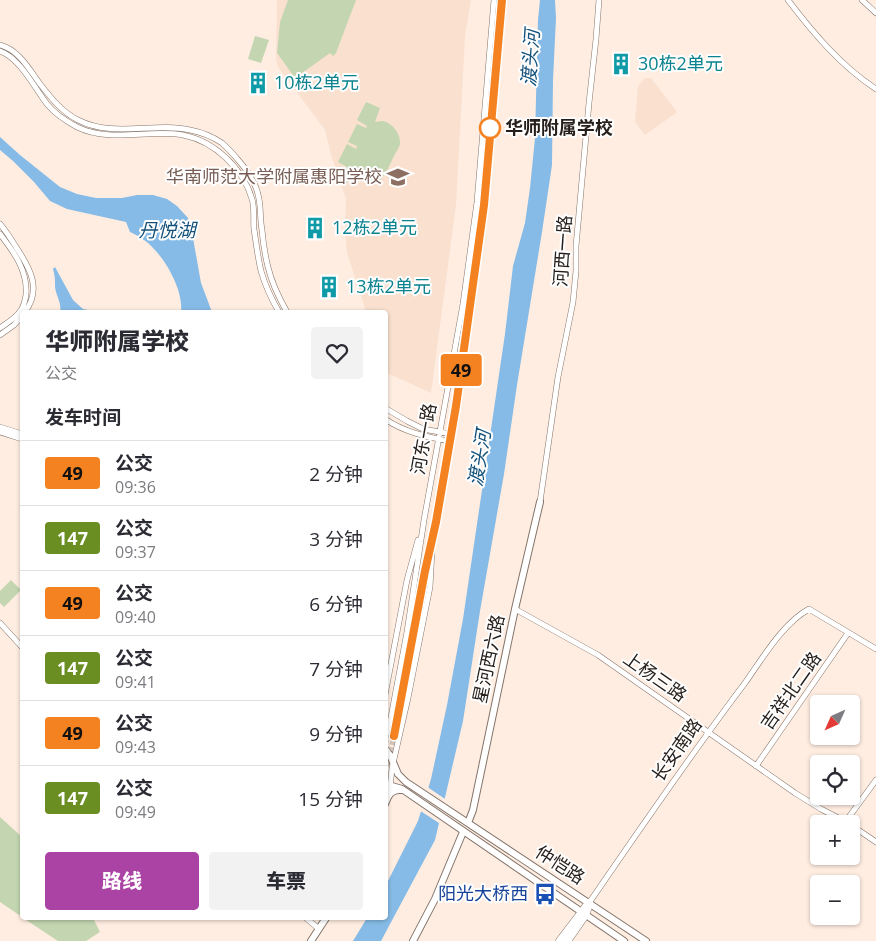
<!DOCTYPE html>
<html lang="zh">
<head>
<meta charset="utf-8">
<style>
  body { margin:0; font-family:"Open Sans","Noto Sans SC",sans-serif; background:#f2f2f3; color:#2b2b33; height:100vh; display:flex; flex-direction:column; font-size:19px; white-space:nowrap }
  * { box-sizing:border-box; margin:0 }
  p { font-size:16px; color:#7c7c81 }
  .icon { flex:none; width:28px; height:28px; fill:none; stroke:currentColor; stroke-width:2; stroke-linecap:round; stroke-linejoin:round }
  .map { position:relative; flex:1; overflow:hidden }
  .panel { position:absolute; left:20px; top:310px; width:368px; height:610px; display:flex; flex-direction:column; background:#fff; border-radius:5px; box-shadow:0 1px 4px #0004 }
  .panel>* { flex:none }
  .badge { padding:0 10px; border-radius:4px; font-size:18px; line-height:32px }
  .needle { width:32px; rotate:225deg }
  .fabs { position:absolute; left:810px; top:695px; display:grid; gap:10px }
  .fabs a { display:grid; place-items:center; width:50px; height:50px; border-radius:5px; background:#fff; box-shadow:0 1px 4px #0004; font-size:25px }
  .map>.badge { position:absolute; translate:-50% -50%; box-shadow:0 0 0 2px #fff }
  h2 { padding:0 25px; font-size:19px; line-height:45px }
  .round { display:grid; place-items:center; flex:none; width:52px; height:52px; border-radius:5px; background:#f2f2f3 }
  .head { display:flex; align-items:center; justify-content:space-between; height:85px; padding:0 25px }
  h1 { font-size:24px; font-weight:800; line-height:38px }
  .action { display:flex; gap:10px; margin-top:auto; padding:10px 25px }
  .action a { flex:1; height:58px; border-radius:5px; background:#ab43a5; color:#fff; font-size:20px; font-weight:800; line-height:58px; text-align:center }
  .action a+a { background:#f2f2f3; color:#2b2b33 }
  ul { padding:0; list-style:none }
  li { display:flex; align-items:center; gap:15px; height:65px; padding:0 25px; border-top:1px solid #e1e1e2 }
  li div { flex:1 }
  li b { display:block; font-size:19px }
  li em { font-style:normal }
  li .badge { min-width:55px; font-weight:700; text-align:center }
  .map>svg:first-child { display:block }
</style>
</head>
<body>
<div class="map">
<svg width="876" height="941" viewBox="0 0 876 941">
  <rect width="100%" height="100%" fill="#ffede1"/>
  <path fill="#f9e0cf" d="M277,0H471L465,36L456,205L431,393L385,372V312H364L365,308L347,253L345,230L346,199L331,155L325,130L278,67L276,59Z
    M645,78H651L677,112L645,135L635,122L638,86Z"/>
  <path fill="#c3d6b1" d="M288,0H356L336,53L333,56L330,53L295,78L277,53L280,22Z
    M255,36L269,40L261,63L248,59Z
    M366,102L380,108L375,122C377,122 380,121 382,121C392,122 401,134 400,144C399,148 395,154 393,158C390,164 387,172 382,178C372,189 359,182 354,171L347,183L341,180L347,167L338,162L347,144L356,149L357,146L348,142L357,124L366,128L367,126L357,120Z
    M11,580L21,590L4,607L0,603V591Z
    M0,817L22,837V917L0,902Z
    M23,918H93L100,932L86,941H58Z"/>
  <path fill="#85bbe6" d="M540,0H555L556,18L553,80L552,165L542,232L517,385L504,474L480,611L463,721L435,840L381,941H353L367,918H385V887L418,821L431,779L447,705L463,619L505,334L513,266L525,223L530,188L535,138L538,20Z
    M0,137L20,155L60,187L77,194L96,198H122L137,195H153L167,199L177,206L188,218L193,238L201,283L212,312H181C184,290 163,253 144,240C140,237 135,234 130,232L126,222L67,209L50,201L34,182L13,161L0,150Z
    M55,267L73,300L83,309L98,312H60C62,303 56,296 55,287C55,281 55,275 53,269Z"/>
  <path fill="#ffede1" d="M426,786L448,801L442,825L419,810Z"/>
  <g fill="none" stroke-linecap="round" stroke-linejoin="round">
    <path stroke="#d3c4b9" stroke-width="5" stroke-dasharray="5 2.5" stroke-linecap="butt" d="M385,745L388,733
      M385,774L394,736"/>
    <g stroke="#84746a" stroke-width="6">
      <path id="minor" d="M788,0C813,33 841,66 876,89
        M862,0L876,13
        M0,45C19,50 29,69 40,84C51,98 62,112 78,120C113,138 154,122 190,130C201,132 213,137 222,143C230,150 247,169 251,178C255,184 258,193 259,199C261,209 260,220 262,230C263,242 265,255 268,267C272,284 279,298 287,312
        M0,51C20,58 34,87 47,104C55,114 66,121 77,127C110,143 149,129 183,135C214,141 243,168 252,199C255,209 253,220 254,229C256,243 258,258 261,271C265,285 272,300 279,312
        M0,224C6,231 11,239 16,247C30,268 42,289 25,312
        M0,234C14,252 28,271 26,295C25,300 24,306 21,310C16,318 7,323 0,328
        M0,335L14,325L22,316
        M385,408L407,421L423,429L451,434
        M385,419C404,432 427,437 449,441
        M0,427L22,434
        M0,432L22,439
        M540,502L558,377L573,302L576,271V246L589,103L596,39L599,0
        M515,609L598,655L795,793L821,809L850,824
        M0,623L22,647
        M385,695L407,580L418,540
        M388,733L407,632L424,520L463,304L477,202L494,0
        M394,736L425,571L436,522L456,406L484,205L502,0
        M385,747L390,755L391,758
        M756,766L848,633
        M387,797L390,788L392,768L408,698L430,587L432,550
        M846,821L876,780
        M851,825L876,842
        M589,903C640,829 691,754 745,683C762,659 783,623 809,609L876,649
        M306,918L319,929"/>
    </g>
    <g stroke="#84746a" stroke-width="8">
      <path id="tertiary" d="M390,755L398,774L406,782L646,941
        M385,784L402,789L624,941
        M385,804C388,796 391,789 401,790
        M468,823L473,810L515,609L540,502
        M311,941L326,918
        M413,941L435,899L463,832"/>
    </g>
    <g stroke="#84746a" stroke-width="9">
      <path id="secondary" d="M560,941L589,903
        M567,941L585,915L588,907"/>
    </g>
    <use href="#minor" stroke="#fff" stroke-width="5"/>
    <use href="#tertiary" stroke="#fff" stroke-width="6"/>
    <use href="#secondary" stroke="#fff" stroke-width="8"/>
  </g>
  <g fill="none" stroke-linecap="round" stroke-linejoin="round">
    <g stroke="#fff" stroke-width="11">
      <path id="line" d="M394,736L425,571L436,522L456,406L484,205L502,0"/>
    </g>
    <use href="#line" stroke="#f58220" stroke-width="8"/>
  </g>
  <defs>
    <g id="building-bare" transform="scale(1.725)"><path d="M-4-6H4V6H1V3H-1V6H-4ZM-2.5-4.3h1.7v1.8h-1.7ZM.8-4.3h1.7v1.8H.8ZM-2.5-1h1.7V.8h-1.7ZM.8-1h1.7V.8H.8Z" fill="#0f9aa8" stroke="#fefefe" stroke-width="2.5" paint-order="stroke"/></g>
    <g id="school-bare" transform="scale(1.725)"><path d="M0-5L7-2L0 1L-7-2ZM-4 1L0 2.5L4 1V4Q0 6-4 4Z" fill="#8d6e63" stroke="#fefefe" stroke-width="2.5" paint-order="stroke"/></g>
    <g id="bus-bare" transform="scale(1.725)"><path d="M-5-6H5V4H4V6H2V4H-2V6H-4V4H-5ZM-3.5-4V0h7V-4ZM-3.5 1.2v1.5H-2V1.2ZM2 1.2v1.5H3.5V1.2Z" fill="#1a4fb4" stroke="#fefefe" stroke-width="2.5" paint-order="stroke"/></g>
  </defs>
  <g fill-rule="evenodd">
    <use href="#building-bare" x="621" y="64"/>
    <use href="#building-bare" x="258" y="83"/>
    <use href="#school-bare" x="398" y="177"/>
    <use href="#building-bare" x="315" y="228"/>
    <use href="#building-bare" x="329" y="287"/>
    <use href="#bus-bare" x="545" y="894"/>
  </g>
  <circle fill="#fff" stroke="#f58220" stroke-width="2.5" cx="490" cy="128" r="10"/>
  <g text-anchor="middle" stroke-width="4" stroke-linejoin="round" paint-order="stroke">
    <g font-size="18" fill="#0d838f" stroke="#fefefe" text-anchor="start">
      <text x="638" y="70">30栋2单元</text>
      <text x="274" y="89">10栋2单元</text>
      <text x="332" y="234">12栋2单元</text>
      <text x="346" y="293">13栋2单元</text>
    </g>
    <g font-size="18" font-weight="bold" fill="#251e1a" stroke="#fefefe" text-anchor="start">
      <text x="505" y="134">华师附属学校</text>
    </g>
    <g font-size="18" fill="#785e54" stroke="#fefefe" text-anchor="end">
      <text x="382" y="183">华南师范大学附属惠阳学校</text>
    </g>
    <g font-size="18" fill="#251e1a" stroke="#fefefe">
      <text transform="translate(563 251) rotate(-86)" y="6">河西一路</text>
      <text transform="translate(424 439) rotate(-80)" y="6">河东一路</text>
      <text transform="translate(489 659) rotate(-78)" y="6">星河西六路</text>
      <text transform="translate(655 677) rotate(35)" y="6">上杨三路</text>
      <text transform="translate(791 691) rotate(-55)" y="6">吉祥北二路</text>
      <text transform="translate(677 750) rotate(-55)" y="6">长安南路</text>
      <text transform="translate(560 865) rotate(33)" y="6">仲恺路</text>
    </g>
    <g font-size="18" fill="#164399" stroke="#fefefe" text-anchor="end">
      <text x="528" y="900">阳光大桥西</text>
    </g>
    <g font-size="19" font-style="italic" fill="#14527b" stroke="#fefefe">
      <text transform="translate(530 58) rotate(-86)" y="7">渡头河</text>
      <text x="167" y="237">丹悦湖</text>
      <text transform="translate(479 458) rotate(-81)" y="7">渡头河</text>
    </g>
  </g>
</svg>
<div class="fabs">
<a><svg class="needle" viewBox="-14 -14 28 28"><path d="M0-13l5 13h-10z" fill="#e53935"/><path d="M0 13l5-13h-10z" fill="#7c7c81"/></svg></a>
<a><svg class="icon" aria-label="locate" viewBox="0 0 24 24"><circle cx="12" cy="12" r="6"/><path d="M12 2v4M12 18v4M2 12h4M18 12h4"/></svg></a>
<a>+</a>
<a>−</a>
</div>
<b class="badge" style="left:461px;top:370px;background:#f58220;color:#111">49</b>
<section class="panel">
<div class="head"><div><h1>华师附属学校</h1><p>公交</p></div><a class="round"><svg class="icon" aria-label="heart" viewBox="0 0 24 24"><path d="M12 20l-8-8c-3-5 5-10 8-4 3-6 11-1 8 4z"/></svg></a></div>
<h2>发车时间</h2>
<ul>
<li><span class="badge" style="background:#f58220;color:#111">49</span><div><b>公交</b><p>09:36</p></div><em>2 分钟</em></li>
<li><span class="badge" style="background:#6b8e23;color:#fff">147</span><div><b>公交</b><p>09:37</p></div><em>3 分钟</em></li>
<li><span class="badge" style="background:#f58220;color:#111">49</span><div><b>公交</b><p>09:40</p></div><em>6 分钟</em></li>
<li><span class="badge" style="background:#6b8e23;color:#fff">147</span><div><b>公交</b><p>09:41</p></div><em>7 分钟</em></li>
<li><span class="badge" style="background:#f58220;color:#111">49</span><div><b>公交</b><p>09:43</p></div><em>9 分钟</em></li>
<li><span class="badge" style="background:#6b8e23;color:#fff">147</span><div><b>公交</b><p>09:49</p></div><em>15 分钟</em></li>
</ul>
<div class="action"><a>路线</a><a>车票</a></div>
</section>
</div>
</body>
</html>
